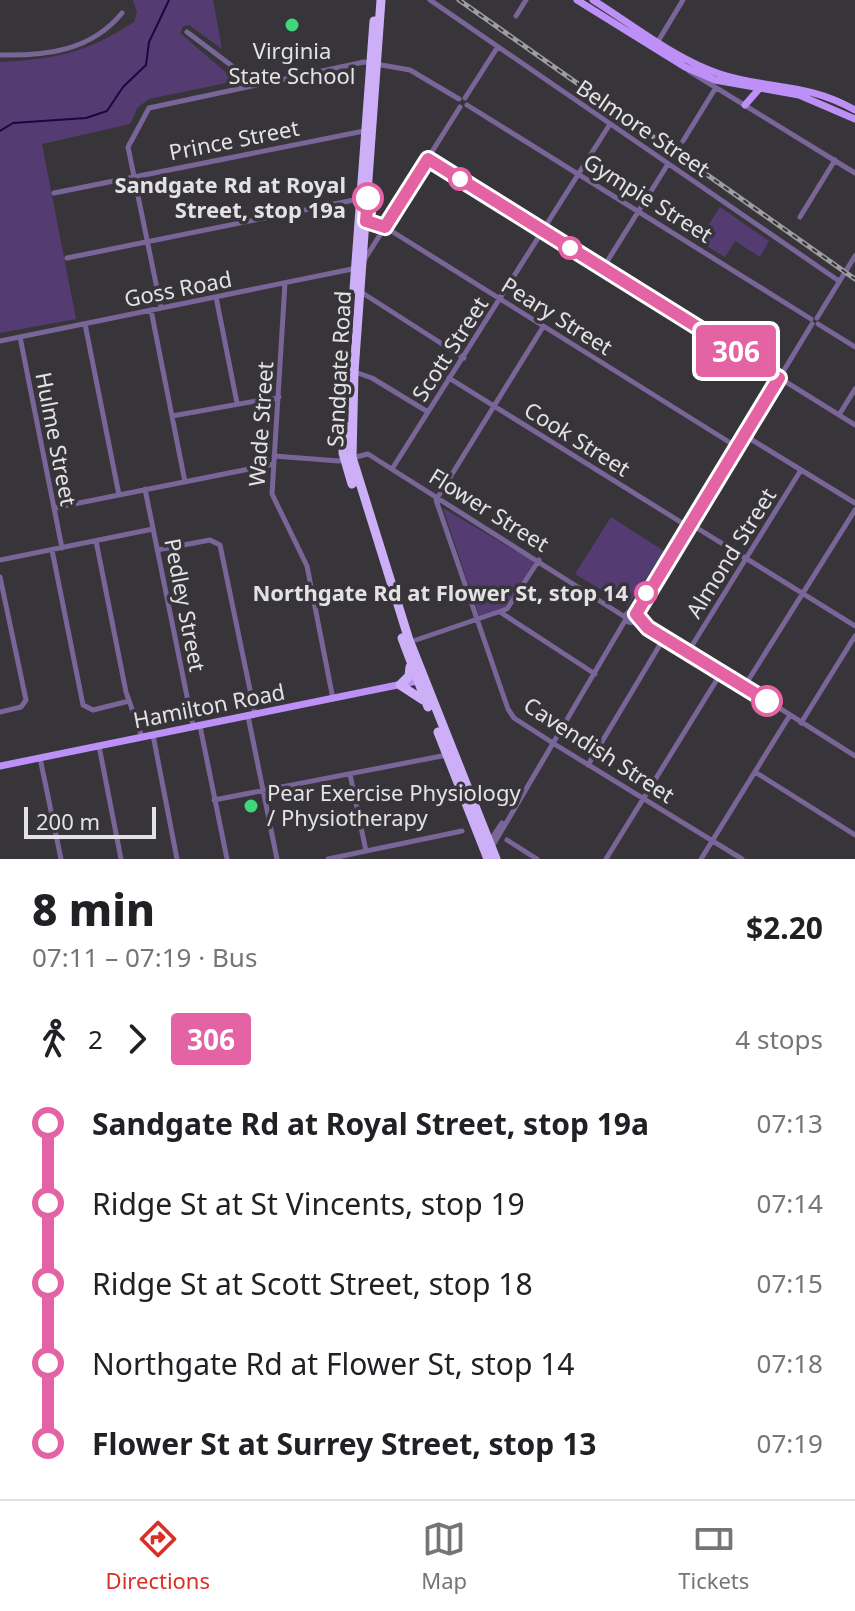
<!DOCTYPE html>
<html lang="en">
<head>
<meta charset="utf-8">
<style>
  body { margin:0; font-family:"Noto Sans",sans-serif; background:#f6f6f6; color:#202124; height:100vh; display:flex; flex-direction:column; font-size:30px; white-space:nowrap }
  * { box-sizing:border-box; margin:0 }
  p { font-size:26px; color:#757577 }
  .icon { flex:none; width:44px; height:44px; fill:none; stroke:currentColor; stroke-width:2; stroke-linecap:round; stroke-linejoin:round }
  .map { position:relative; height:859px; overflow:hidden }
  .panel { display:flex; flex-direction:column; background:#fff; flex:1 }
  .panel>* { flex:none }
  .badge { padding:0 16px; border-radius:6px; font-size:28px; line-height:52px }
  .scale { position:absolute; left:24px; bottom:20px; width:132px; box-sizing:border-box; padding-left:8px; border:4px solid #e3e2e5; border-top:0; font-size:22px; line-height:28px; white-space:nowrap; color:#e3e2e5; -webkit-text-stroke:6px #373539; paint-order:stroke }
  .map>.badge { position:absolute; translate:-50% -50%; box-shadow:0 0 0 4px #fff }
  .legs { display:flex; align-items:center; gap:12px; height:88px; padding:0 32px; font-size:26px }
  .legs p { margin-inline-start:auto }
  .summary { display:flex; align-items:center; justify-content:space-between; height:136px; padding:0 32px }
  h1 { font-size:44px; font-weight:800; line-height:60px }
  ul { padding:0 32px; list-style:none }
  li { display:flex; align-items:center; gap:28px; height:80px; font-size:30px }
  li i { display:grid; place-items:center; width:12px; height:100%; margin:0 10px; background:currentColor }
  li i::after { content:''; width:20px; height:20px; margin:-10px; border:6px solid; border-radius:50%; background:#fff }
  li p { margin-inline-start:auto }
  li:first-child i { background:linear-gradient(#0000 50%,currentColor 0) }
  li:last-child i { background:linear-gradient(currentColor 50%,#0000 0) }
  .tab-bar { display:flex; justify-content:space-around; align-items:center; height:112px; border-top:2px solid #e0e0e0; background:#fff; font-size:22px; color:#757577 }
  .tab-bar a { display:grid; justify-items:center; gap:4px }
  .tab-bar .selected { color:#d93025 }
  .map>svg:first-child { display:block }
</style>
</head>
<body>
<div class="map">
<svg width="855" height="859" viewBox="0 0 855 859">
  <rect width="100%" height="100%" fill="#373539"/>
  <path fill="#543c72" d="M133,0H213L222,49L189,25L183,26L180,33L236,81L149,99L138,107L130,124L42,144L76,319L0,333V62C57,59 86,53 134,22L137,13Z
    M720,207L769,241L760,257L735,241L725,257L698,241Z
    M443,508L534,562L508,607L479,616Z
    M611,517L664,551L628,606L575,574Z"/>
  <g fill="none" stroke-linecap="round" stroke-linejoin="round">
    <path stroke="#250044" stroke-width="2" d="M0,131L13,123L86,118L107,111L123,87L146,65L149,42L169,0"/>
    <path stroke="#796597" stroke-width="5" d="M430,0L839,281
      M516,16L526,0
      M187,32L244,75L249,85
      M657,43L683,0
      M0,55C46,56 91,51 122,13
      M689,71L855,173
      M465,98L497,48
      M467,105L811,319
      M683,141L715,89
      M428,159L855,425
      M54,193L364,131
      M800,217L835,160
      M366,221L385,227L737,447
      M67,258L359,199
      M363,262L460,107
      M603,268L668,164
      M285,283L272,494L307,566L333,699
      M361,292L464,358
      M216,297L237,403
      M161,308L128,147L149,108L364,62L410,70L459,99
      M151,310L185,482
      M817,318L855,256
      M85,324L119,495
      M818,324L855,347
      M543,327L436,500L508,709L514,718L556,745L742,859
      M20,337L62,548
      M0,341L357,268
      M355,372L372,378L428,412
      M449,378L687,526
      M839,415L855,389
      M172,416L279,397
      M744,435L855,503
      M274,456L339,461L368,454L625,617
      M392,469L610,124
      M145,489L193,726
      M54,508L274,464
      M689,523L855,626
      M96,541L126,692L142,737
      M52,550L83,705L93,710L129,701
      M157,550L210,540L220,545L255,714
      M0,560L153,529
      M0,577L26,700L21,707L0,712
      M625.5 617a5.5 5.5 0 1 1 11 0a5.5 5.5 0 1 1-11 0Z
      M500,612L595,674
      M636,614L812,324
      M636,617L855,756
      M416,640L507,609L539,560
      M688,652L801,470
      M744,687L855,510
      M248,716L277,859
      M801,723L855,636
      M200,726L227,859
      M153,735L177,859
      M99,746L121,859
      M40,758L61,859
      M588,765L664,638
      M755,772L855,835
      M350,774L366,851
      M214,800L447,755
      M507,840L537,859
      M490,841L502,823
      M492,847L626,619
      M328,859L462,831
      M606,859L721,673
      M701,859L790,715"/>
    <path stroke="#bc90f6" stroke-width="7" d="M577,0L685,67L715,80L799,95L855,119
      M593,0C633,25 675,59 720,74C769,90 806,82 855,110
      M745,105L759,89
      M0,766L422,680"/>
    <path stroke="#cdaff8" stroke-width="9" d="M381,0L354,372L352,457L409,640L496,859
      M354,289L374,21
      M344,424L343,453L352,484
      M402,638L428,707
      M410,667L409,676L400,685L423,700
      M438,732L488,859"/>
    <g stroke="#9e9da0" stroke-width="5">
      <path id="rail" d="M459,0L855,279"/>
    </g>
    <use href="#rail" stroke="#373539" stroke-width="2" stroke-dasharray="6" stroke-linecap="butt"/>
  </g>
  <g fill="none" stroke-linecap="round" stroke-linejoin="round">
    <g stroke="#fff" stroke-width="18">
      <path id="line-1" d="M368,198L366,221L385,227L428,159L779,378L636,614L648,628L767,701"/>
    </g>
    <use href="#line-1" stroke="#e463a4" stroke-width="12"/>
  </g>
  <g fill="#3dd77e" stroke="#373539" stroke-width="3">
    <circle cx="292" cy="25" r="8"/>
    <circle cx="251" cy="806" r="8"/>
  </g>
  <g fill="#fff" stroke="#e463a4" stroke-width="4">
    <circle cx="460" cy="179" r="10"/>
    <circle cx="368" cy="198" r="14"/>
    <circle cx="570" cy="248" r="10"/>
    <circle cx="646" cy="593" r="10"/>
    <circle cx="767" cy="701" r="14"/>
  </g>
  <g text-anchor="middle" stroke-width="7" stroke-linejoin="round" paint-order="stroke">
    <g font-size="22" fill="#e3e2e5" stroke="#373539">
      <text x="292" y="59">Virginia<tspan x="292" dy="25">State School</tspan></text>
      <text x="267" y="801" text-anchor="start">Pear Exercise Physiology<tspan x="267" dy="25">/ Physiotherapy</tspan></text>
    </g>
    <g font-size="22" fill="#e3e2e5" stroke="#373539">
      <text transform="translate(643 128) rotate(34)" y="8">Belmore Street</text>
      <text transform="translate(234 140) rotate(-11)" y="8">Prince Street</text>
      <text transform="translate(648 198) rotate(32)" y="8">Gympie Street</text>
      <text transform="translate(178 289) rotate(-11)" y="8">Goss Road</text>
      <text transform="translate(557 316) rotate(32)" y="8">Peary Street</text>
      <text transform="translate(450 349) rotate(-57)" y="8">Scott Street</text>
      <text transform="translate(339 369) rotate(-87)" y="8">Sandgate Road</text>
      <text transform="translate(261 424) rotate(-86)" y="8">Wade Street</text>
      <text transform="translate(56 439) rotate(79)" y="8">Hulme Street</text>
      <text transform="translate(577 439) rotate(32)" y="8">Cook Street</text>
      <text transform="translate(489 510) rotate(32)" y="8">Flower Street</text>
      <text transform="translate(731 553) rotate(-58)" y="8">Almond Street</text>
      <text transform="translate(185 605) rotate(79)" y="8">Pedley Street</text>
      <text transform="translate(209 706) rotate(-11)" y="8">Hamilton Road</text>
      <text transform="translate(599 750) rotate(33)" y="8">Cavendish Street</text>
    </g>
    <g font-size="22" font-weight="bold" fill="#e3e2e5" stroke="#373539" text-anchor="end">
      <text x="346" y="193">Sandgate Rd at Royal<tspan x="346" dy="25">Street, stop 19a</tspan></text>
      <text x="628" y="601">Northgate Rd at Flower St, stop 14</text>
    </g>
  </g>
</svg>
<div class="scale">200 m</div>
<b class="badge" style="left:736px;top:351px;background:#e463a4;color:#fff">306</b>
</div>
<section class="panel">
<div class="summary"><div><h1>8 min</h1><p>07:11 – 07:19 · Bus</p></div><b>$2.20</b></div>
<div class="legs"><svg class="icon" aria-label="walk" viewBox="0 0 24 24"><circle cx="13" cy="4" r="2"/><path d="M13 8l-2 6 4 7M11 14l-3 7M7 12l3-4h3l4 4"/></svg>2<svg class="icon" aria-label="forward" viewBox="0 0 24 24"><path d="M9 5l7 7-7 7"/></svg><b class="badge" style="background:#e463a4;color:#fff">306</b><p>4 stops</p></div>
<ul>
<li><i style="color:#e463a4"></i><b>Sandgate Rd at Royal Street, stop 19a</b><p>07:13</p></li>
<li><i style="color:#e463a4"></i><span>Ridge St at St Vincents, stop 19</span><p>07:14</p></li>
<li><i style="color:#e463a4"></i><span>Ridge St at Scott Street, stop 18</span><p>07:15</p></li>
<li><i style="color:#e463a4"></i><span>Northgate Rd at Flower St, stop 14</span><p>07:18</p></li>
<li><i style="color:#e463a4"></i><b>Flower St at Surrey Street, stop 13</b><p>07:19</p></li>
</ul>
</section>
<nav class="tab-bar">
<a class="selected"><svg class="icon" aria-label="directions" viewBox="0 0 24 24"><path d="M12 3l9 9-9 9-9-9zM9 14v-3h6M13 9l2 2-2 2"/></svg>Directions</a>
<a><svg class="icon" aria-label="map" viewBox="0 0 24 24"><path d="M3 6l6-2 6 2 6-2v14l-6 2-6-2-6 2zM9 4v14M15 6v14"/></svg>Map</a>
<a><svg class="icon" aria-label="tickets" viewBox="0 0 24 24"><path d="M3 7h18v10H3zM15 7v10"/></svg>Tickets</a>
</nav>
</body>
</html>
